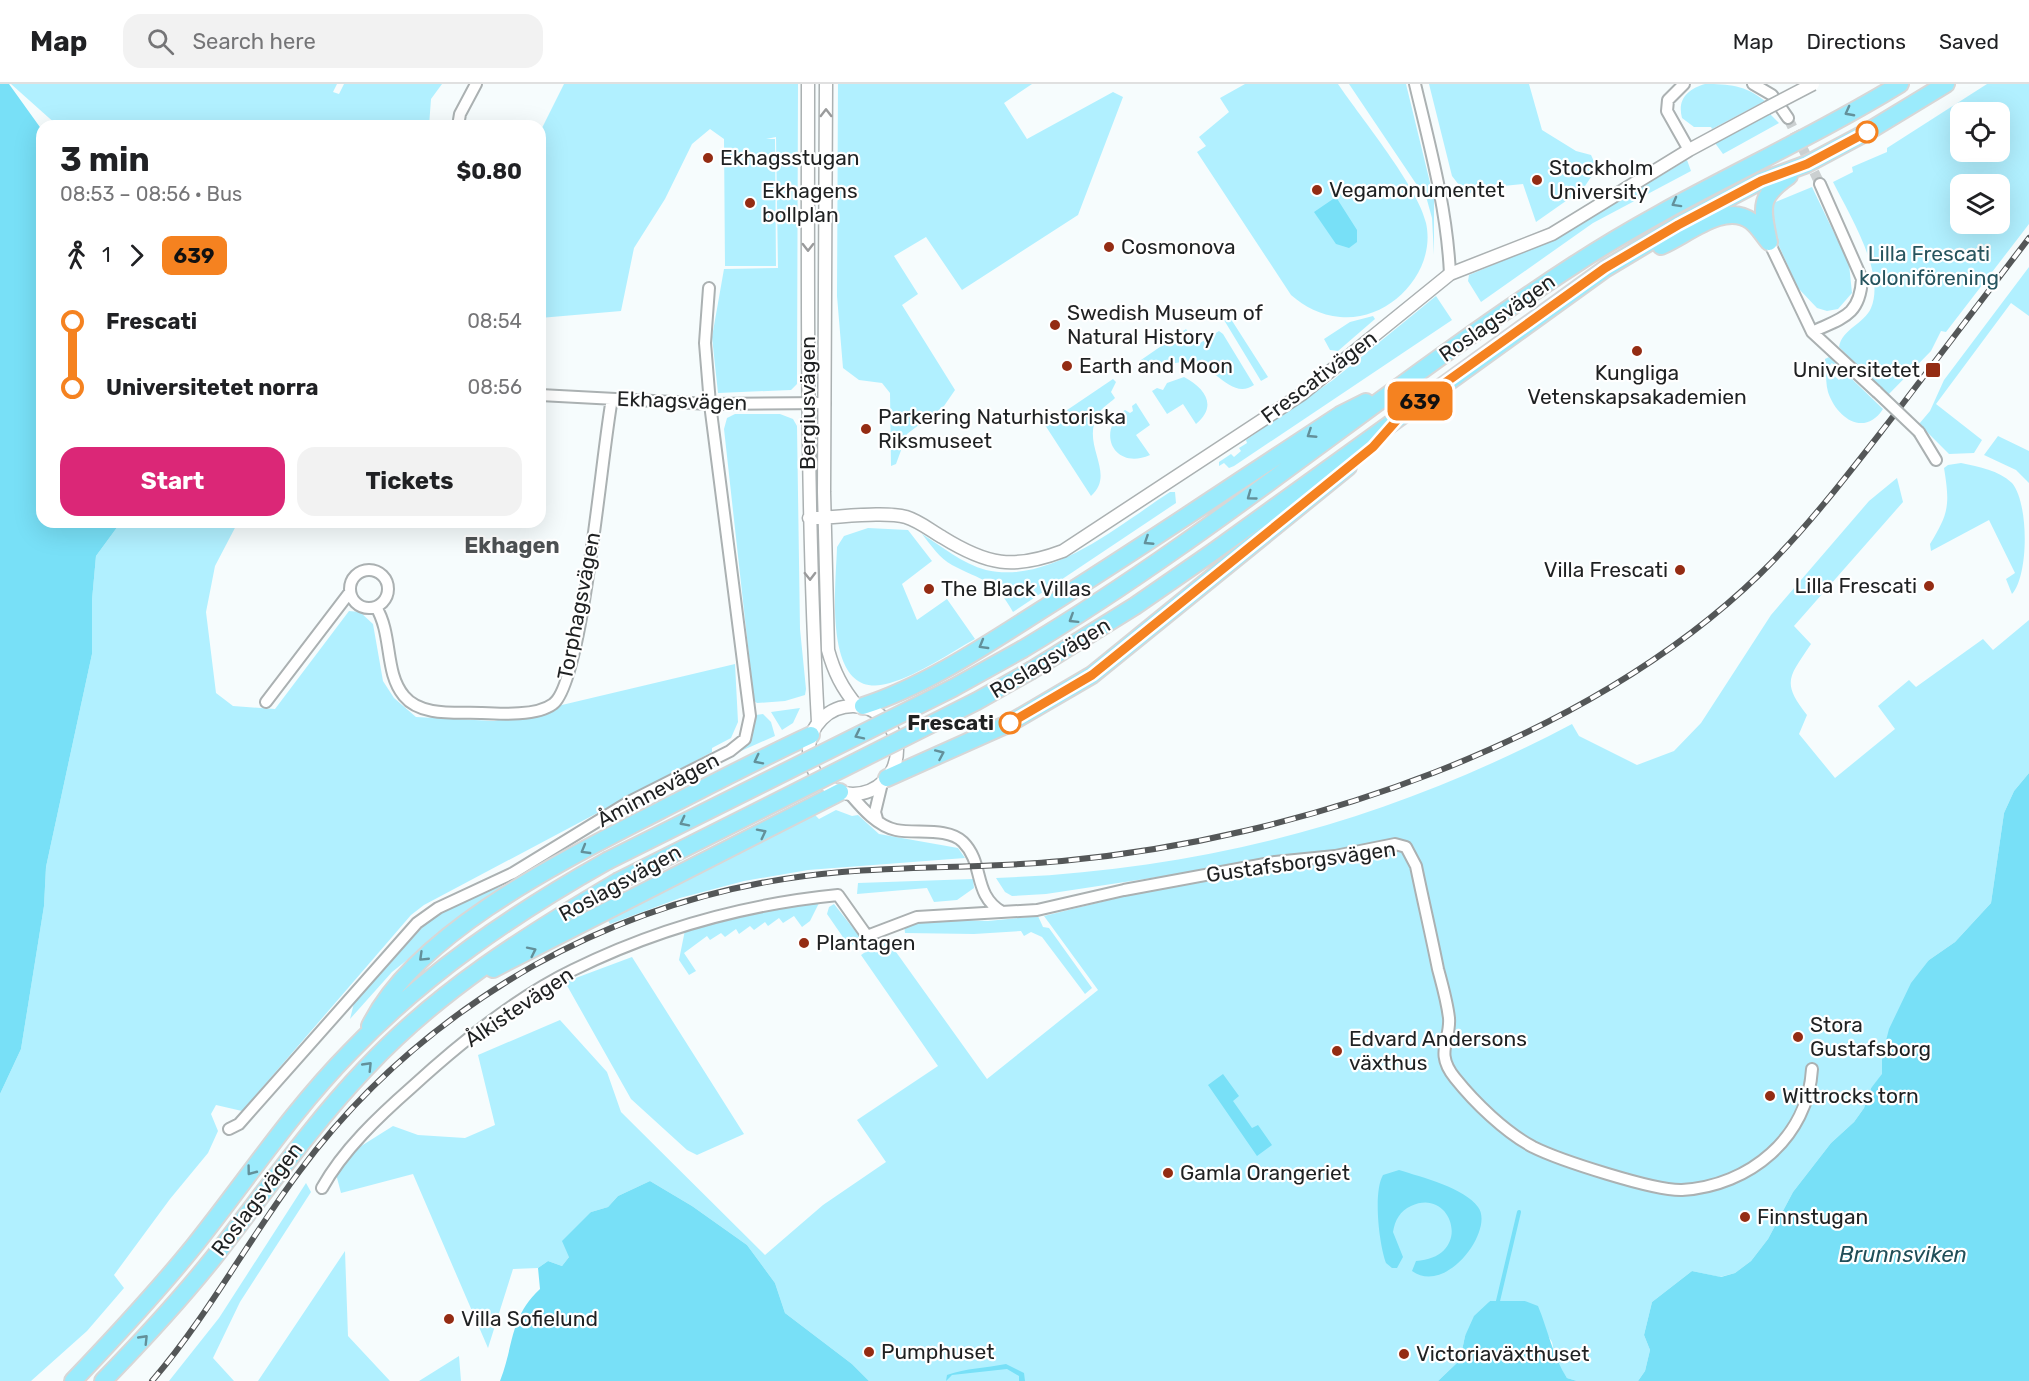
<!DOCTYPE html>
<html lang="en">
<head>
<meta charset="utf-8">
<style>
  body { margin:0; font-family:Rubik,sans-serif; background:#f2f2f2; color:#202124; height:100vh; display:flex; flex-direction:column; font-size:22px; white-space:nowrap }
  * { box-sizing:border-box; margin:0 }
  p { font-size:20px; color:#757577 }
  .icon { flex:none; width:33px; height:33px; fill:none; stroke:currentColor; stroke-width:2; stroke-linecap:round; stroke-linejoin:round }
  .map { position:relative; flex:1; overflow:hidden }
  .drawer { position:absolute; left:36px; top:36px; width:510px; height:408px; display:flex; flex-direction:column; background:#fff; border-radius:18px; box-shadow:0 6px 24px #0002 }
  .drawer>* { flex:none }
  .badge { padding:0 12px; border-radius:9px; font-size:21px; line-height:39px }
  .buttons { position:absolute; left:1950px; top:18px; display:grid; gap:12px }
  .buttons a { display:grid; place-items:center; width:60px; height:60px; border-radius:12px; background:#fff; box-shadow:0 6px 24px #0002; font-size:30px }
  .map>.badge { position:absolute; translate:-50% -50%; box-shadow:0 0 0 3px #fff }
  .legs { display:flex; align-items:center; gap:9px; height:66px; padding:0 24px; font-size:20px }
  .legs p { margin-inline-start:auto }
  .overview { display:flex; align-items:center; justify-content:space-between; height:102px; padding:0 24px }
  h1 { font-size:33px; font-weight:700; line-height:45px }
  .primary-button { display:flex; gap:12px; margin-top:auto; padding:12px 24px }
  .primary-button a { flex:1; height:69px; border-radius:18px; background:#db2777; color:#fff; font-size:24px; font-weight:700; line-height:69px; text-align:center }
  .primary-button a+a { background:#f2f2f2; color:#202124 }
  ul { padding:0 24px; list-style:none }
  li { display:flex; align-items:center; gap:21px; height:66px; font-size:22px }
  li i { display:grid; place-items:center; width:9px; height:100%; margin:0 8px; background:currentColor }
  li i::after { content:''; width:15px; height:15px; margin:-8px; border:4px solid; border-radius:50%; background:#fff }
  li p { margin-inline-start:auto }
  li:first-child i { background:linear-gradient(#0000 50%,currentColor 0) }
  li:last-child i { background:linear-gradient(currentColor 50%,#0000 0) }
  header { display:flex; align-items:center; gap:36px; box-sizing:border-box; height:84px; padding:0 30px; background:#fff; border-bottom:2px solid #e0e0e0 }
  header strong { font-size:28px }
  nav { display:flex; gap:33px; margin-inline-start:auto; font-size:21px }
  .search { width:420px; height:54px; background:#f2f2f2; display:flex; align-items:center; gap:15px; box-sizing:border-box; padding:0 21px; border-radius:18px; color:#757577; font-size:22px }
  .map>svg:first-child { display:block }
</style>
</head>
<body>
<header>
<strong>Map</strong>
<div class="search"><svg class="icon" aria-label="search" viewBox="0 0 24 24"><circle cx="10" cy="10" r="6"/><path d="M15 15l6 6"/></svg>Search here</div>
<nav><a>Map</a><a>Directions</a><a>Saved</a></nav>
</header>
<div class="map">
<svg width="2029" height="1297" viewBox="0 0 2029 1297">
  <rect width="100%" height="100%" fill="#f6fcfd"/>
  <path fill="#b1f0ff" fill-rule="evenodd" d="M11,0H337L333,8L339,10L344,0H442L431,15L429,42H58Z
    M564,0H798L797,300L791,306L718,309L712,253L724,185L778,184L776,53L766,55H775L776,182H725L724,55L710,45L692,60L665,115L634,164L621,227L540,234V48Z
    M838,0H1032L1004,19L1027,55L1113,8L1123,13L1078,131L962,206L926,153L894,172L918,210L902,221L955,306L944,322L907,350L896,380L891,382L890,309L882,299L859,296L843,284L837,212Z
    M1245,0H1338C1361,34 1418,103 1426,139C1437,188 1389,238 1340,233C1320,231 1305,223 1291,211L1197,68L1206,62L1199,53L1229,28L1220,14Z
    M1349,0H1406L1434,115V171L1432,134L1427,116Z
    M1429,0H1529L1542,46L1576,67L1591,71L1597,84L1583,105L1536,138L1523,100L1493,103L1466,110L1452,92Z
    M1705,0C1729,0 1745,1 1765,17L1712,45L1711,43H1694L1682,34C1677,15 1688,5 1705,0Z
    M1987,0H2029V140L1946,248L1941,247L1931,267L1888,311L1839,263C1842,245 1864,240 1871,224C1886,189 1849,130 1833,98L1853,88L1852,83L1887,68V64ZM1960,28H2000V68H1960ZM1960,100H2000V140H1960Z
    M1770,30L1779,39L1723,70L1715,59Z
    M1687,76L1691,87L1593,139L1481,218L1468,197L1469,191L1557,154Z
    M1812,103L1849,180L1852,209L1838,225L1827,227L1817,224L1798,204L1769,140L1773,119Z
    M2029,183V232L2011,219L1936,320L1982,356L1974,369L1949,370L1919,340L1930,327L1944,296Z
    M1436,212L1452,236L1234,382L1229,384L1224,379L1219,382V378L1231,370L1234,373L1241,367L1239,364L1247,359L1246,356L1333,296Z
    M1229,232L1268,293L1261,297L1224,236Z
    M1373,232L1375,235L1338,267L1330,266L1324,255L1350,238Z
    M1186,245L1197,261L1219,247L1223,250L1254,301C1224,321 1209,256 1159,286L1154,280L1144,281L1141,276Z
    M1829,273L1883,325C1865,353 1837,335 1828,308C1826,301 1826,292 1826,285L1839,296L1844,291L1832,279L1828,283L1825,280V275Z
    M1184,293C1205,304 1218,322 1196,340L1183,320L1167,330L1152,307L1157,304L1163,306L1167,299Z
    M1113,295L1116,298L1111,308L1115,314C1110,319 1101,324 1098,331C1080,361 1117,389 1091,412L1045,341Z
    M1136,319L1150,341L1136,351L1150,371C1114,387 1095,347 1125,326L1130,329L1133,327L1132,322Z
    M735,330H780L793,335L797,342L800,545L806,605L805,611L785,617L757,619L754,617L724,345L727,334Z
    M1998,352L2029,367V399L2016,386L1984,371Z
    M1961,379C1980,383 1998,386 2012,399C2029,419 2029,491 2012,510L2006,495L2015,489L1989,436L1931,467L1930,460C1949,429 1950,421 1944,384L1948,381Z
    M1897,394L1903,418L1794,542L1811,560C1789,593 1781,598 1807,631L1799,650L1835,694L1895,645L1878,622L1909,596L1916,603L1983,555L1993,566L2029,536V689L2014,707L2004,729L1991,819L1955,858L1929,876L1882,972L1883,990L1871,1004L1864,1024L1854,1038L1831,1059L1793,1108L1768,1155L1751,1177L1735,1189L1720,1193L1692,1187L1652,1218L1644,1251L1650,1266L1645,1287L1638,1297H1577L1567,1294L1556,1277L1552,1258L1525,1217H1490L1465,1252L1460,1276L1438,1297H869L852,1280L785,1229L775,1199L747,1161L692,1122L650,1097L618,1112L608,1123L591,1128L569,1173L562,1182L548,1177L538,1184L513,1185L488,1264L413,1090L341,1109L336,1090L358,1064L393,1042L418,1051L465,1054L495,1041L478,971L560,936L607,988L621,1028L765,1171L823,1121L886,1078L857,1036L938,982L861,871L886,854L987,995L1098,906L1044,832L1150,806L1263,785L1273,772L1184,789L1046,810L1012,812L1005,808L996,794C1205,786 1388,737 1572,640L1579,652L1637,681L1674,667L1701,639L1771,531L1869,417Z
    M1170,408H1175L1176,419L1013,528C995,495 982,497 952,481C940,475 930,460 922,450C941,462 963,480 986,486C1050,501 1119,441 1170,408Z
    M121,438H238L215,482L206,528L216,609L233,622L275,625L349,527L360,528L373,540L383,597L394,614L416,633L494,637L735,580L738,638L731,654L712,664V668L424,821L411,831L242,1027L216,1021L211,1030L218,1047L208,1069L170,1115L114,1191L124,1204L87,1247L31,1297H0V1010L21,965L44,822L46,783L92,570V516L96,472Z
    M868,444L908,446L932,477L902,500L917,536L947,515L975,555C948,570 920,590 890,599C821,620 836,502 837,463L844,452Z
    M800,624L793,639L782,646L771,628Z
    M763,630L771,638L775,652L741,667L752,654L756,631Z
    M807,715L809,718L626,811L624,808Z
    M836,726L852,732L858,731L879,750L958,764L965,774L808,786L744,797L680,814L610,840L607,835L814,730L819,735Z
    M522,795L446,845L392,888L350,935L354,919L429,836L471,813Z
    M973,795L974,804L957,816L934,818L927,804L857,810L858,799Z
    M819,819L810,837L802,843L794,832L783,839L779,834L768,842L765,838L754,846L750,842L739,850L736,845L725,853L721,849L710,856L707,852L684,869L696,887L689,891L679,876L685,846L740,831Z
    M834,820L860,853V858L856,862L847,859L827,830L829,823Z
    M1038,832L1043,843L1049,844L1092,904L1085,910L1042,853L1031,848L1024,852L1021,847L974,850L905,849L904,840L933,835L988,837Z
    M632,873L744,1050L697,1071L687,1066L631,1015L565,898Z
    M306,1099L311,1108L240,1218L213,1274L234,1297H169L219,1234Z
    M345,1167L348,1252L390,1297H258Z
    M459,1272L461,1297H419Z"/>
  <path fill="#78e0f7" d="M0,0H9L42,46V438H121L96,472L92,516V570L46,783L44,822L21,965L0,1010Z
    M1336,113L1357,146V158L1349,164L1336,160L1314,128Z
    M2029,689V1297H1638L1645,1287L1650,1266L1644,1251L1652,1218L1692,1187L1721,1193L1735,1189L1751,1177L1768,1155L1793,1108L1831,1059L1854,1038L1864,1024L1871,1004L1882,990V972L1889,945L1911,899L1929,876L1955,858L1991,819L2004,729L2014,707Z
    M1223,990L1239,1012L1233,1017L1252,1044L1258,1041L1272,1061L1257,1072L1208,1001Z
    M1399,1086C1421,1093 1465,1104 1478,1123C1495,1145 1447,1212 1412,1187L1416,1177C1475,1173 1452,1102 1411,1122C1400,1127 1395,1136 1393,1148L1403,1173L1397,1184H1392L1386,1179C1379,1160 1373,1108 1383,1091Z
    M650,1097L692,1122L747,1161L775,1199L785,1229L852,1280L869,1297H500C514,1262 509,1234 540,1205L538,1184L548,1177L562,1182L569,1173L562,1157L591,1128L608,1123L618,1112Z
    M1490,1217H1525L1538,1222C1548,1246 1553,1273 1567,1294L1577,1297H1438L1460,1276L1465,1252L1474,1232Z
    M1006,1280L1024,1289L1025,1297H1019V1292L1007,1285L952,1291L946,1297L947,1291C966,1284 986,1284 1006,1280Z"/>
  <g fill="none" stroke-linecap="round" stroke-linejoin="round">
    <path stroke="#78e0f7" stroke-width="4" d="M1498,1217L1519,1128"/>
    <path stroke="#cbd0d1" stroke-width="10" stroke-dasharray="10 5" stroke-linecap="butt" d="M1788,34L1820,100"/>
    <g stroke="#abb1b2" stroke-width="14">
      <path id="minor" d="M1415,0C1430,63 1447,125 1450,190
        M1684,0L1668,16L1667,27L1689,66
        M1753,0L1772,11L1788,34
        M458,42L460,30L476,0
        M1769,158L1812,248L1877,308
        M1812,248C1842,234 1860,232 1862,195L1820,100
        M540,311L710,320L825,319
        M1919,348L1936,376
        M350 505a19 19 0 1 1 38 0a19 19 0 1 1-38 0Z
        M376,523C393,551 384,588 404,612C421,633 457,628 481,629C501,630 537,632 553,620C583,599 602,364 612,315
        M266,618L350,508
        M850,710C862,724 877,742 896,746C916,750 948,743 963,758C985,780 972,810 1002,828
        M877,735L875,728L882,699
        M229,1045L239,1040L417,839L438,824L513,789L629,718L730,667L745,655L750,632L710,320L705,259L709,204
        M322,1104C343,1066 379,1032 412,1003C460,959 515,914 573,886C656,845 747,820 838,811L867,852L917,833L1037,826L1124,806L1275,778L1335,772L1395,760L1406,763L1416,782C1423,816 1431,850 1438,885C1442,900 1447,917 1449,934C1451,957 1434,968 1455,994C1475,1019 1505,1048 1533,1063C1559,1076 1654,1107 1682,1106C1750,1102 1808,1053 1812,985"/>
    </g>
    <g stroke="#abb1b2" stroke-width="15">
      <path id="tertiary" d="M808,0C808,213 806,425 818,638
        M826,0L824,408L828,566C834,588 842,604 857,622
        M809,434C835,434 883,427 906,433C919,437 930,446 942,453C987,481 1013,486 1063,467L1302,310L1450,190L1552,150L1689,66L1767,24
        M809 666a44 44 0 1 1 88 0a44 44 0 1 1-88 0Z"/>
    </g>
    <g stroke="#d7d7d7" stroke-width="20">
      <path id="primary" d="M1768,154C1761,121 1760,112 1789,92
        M1661,162C1686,152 1724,117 1751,137C1758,142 1763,151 1769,158
        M1023,565C1215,450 1386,303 1574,181C1679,112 1794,65 1900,0
        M1032,586L1135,522L1213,468L1605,185L1678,141L1761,97L1807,80L1867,48L1946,0
        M863,622C928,601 989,559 1046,523C1145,461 1242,395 1340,331L1366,318
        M887,694L1010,639L1092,591L1348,383
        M493,885L840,708
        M370,942C416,848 566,775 657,728C708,702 759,675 811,651
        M73,1297C115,1253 156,1209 194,1162C246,1097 291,1028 350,968C425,890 513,830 607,777
        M103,1297C142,1257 180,1216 215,1172C265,1108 310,1043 366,984C438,907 527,851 617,798"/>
    </g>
    <use href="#minor" stroke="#fff" stroke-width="10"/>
    <use href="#tertiary" stroke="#fff" stroke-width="12"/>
    <use href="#primary" stroke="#9bebfc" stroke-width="16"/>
    <g stroke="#545758" stroke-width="6">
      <path id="rail" d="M152,1297C208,1232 248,1156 299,1088C361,1004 442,934 533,882C628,829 734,797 842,788C915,782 989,784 1062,777C1299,755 1587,658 1760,490C1810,441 1852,385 1895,330C1940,271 1984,213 2029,154"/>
    </g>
    <use href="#rail" stroke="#fff" stroke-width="4" stroke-dasharray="11" stroke-linecap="butt"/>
    <g stroke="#abb1b2" stroke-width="14" stroke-linecap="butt">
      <path id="minor-bridge" d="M1877,308L1919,348"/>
    </g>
    <g stroke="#abb1b2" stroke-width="15" stroke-linecap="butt">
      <path id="tertiary-bridge" d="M1767,24L1813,0"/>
    </g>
    <g stroke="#d7d7d7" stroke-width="20" stroke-linecap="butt">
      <path id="primary-bridge" d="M607,777L953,604L1023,565
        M617,798L977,617L1032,586"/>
    </g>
    <use href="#minor-bridge" stroke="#fff" stroke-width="10"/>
    <use href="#tertiary-bridge" stroke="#fff" stroke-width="12"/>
    <use href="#primary-bridge" stroke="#9bebfc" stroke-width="16"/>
  </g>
  <defs><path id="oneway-chevron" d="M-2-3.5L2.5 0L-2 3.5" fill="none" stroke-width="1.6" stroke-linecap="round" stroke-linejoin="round" transform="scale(1.5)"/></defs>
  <g stroke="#63909a">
    <use href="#oneway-chevron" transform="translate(1849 28) rotate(152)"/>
    <use href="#oneway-chevron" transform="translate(1676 119) rotate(151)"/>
    <use href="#oneway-chevron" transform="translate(1311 350) rotate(147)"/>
    <use href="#oneway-chevron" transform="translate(1251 412) rotate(144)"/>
    <use href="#oneway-chevron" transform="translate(1148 457) rotate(147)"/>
    <use href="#oneway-chevron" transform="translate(1073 535) rotate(148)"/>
    <use href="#oneway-chevron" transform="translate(983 561) rotate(150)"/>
    <use href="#oneway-chevron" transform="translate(859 651) rotate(154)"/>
    <use href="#oneway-chevron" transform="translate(940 670) rotate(-24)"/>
    <use href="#oneway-chevron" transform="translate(758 676) rotate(153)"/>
    <use href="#oneway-chevron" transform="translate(684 738) rotate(153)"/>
    <use href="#oneway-chevron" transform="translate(762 749) rotate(-27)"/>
    <use href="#oneway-chevron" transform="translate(585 766) rotate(150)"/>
    <use href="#oneway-chevron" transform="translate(532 867) rotate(-26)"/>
    <use href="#oneway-chevron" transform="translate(423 873) rotate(136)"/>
    <use href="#oneway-chevron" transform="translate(368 982) rotate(-46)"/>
    <use href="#oneway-chevron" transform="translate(251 1087) rotate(127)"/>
    <use href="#oneway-chevron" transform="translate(144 1255) rotate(-46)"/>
  </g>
  <g stroke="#9a9b9c">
    <use href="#oneway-chevron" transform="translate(826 29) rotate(-90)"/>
    <use href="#oneway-chevron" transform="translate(808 163) rotate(90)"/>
    <use href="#oneway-chevron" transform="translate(810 492) rotate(89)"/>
  </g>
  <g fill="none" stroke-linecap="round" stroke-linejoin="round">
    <g stroke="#fff" stroke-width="14">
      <path id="line-1" d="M1010,639L1092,591L1373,363L1403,329L1605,184L1678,141L1761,97L1807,80L1867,48"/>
    </g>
    <use href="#line-1" stroke="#f58220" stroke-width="9"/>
  </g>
  <g fill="#fff" stroke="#f58220" stroke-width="3">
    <circle cx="1867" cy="48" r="10"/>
    <circle cx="1010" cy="639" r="10"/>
  </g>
  <g fill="#942c13" stroke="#fff" stroke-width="2">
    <circle cx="708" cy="74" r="6"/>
    <circle cx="1537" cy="96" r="6"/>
    <circle cx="1317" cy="106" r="6"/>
    <circle cx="750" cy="119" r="6"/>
    <circle cx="1109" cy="163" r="6"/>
    <circle cx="1055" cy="241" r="6"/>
    <circle cx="1637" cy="267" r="6"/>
    <circle cx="1067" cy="282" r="6"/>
    <rect x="1925" y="278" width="16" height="16" rx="3"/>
    <circle cx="866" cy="345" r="6"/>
    <circle cx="1680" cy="486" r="6"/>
    <circle cx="1929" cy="502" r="6"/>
    <circle cx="929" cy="505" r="6"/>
    <circle cx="804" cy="859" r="6"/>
    <circle cx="1798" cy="953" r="6"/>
    <circle cx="1337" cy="967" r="6"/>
    <circle cx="1770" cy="1012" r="6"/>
    <circle cx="1168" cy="1089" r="6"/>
    <circle cx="1745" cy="1133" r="6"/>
    <circle cx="449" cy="1235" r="6"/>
    <circle cx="869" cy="1268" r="6"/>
    <circle cx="1404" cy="1270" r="6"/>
  </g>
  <g text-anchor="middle" stroke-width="4.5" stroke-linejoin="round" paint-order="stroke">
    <g font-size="21" fill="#1f2122" stroke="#fff" text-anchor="start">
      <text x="720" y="81">Ekhagsstugan</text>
      <text x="1549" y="91">Stockholm<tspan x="1549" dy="24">University</tspan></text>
      <text x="1329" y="113">Vegamonumentet</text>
      <text x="762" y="114">Ekhagens<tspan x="762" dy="24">bollplan</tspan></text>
      <text x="1121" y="170">Cosmonova</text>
      <text x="1067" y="236">Swedish Museum of<tspan x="1067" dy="24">Natural History</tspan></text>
      <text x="1079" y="289">Earth and Moon</text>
      <text x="1920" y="293" text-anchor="end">Universitetet</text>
      <text x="1637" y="296" text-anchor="middle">Kungliga<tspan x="1637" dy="24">Vetenskapsakademien</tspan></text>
      <text x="878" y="340">Parkering Naturhistoriska<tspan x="878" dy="24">Riksmuseet</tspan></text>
      <text x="1668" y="493" text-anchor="end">Villa Frescati</text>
      <text x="1917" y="509" text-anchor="end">Lilla Frescati</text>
      <text x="941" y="512">The Black Villas</text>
      <text x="816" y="866">Plantagen</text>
      <text x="1810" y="948">Stora<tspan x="1810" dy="24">Gustafsborg</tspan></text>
      <text x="1349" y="962">Edvard Andersons<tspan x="1349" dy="24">växthus</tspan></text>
      <text x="1782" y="1019">Wittrocks torn</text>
      <text x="1180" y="1096">Gamla Orangeriet</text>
      <text x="1757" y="1140">Finnstugan</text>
      <text x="461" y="1242">Villa Sofielund</text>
      <text x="881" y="1275">Pumphuset</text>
      <text x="1416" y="1277">Victoriaväxthuset</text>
    </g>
    <g font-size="21" fill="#27555f" stroke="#fff">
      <text x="1929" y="177">Lilla Frescati<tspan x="1929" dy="24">koloniförening</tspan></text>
    </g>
    <g font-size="21" fill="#1f2122" stroke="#fff">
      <text transform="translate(1497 234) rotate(-35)" y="7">Roslagsvägen</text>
      <text transform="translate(1319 293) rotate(-37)" y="7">Frescativägen</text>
      <text transform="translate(682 317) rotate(2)" y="7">Ekhagsvägen</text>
      <text transform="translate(808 319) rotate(-90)" y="7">Bergiusvägen</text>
      <text transform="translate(579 522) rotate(-79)" y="7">Torphagsvägen</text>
      <text transform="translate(1050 574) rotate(-31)" y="7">Roslagsvägen</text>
      <text transform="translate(658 706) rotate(-28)" y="7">Åminnevägen</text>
      <text transform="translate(1301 778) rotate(-8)" y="7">Gustafsborgsvägen</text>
      <text transform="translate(620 799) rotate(-29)" y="7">Roslagsvägen</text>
      <text transform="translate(519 923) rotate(-34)" y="7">Ålkistevägen</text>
      <text transform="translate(257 1115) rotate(-53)" y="7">Roslagsvägen</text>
    </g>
    <g font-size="21" font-weight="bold" fill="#1f2122" stroke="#fff" text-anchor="end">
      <text x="994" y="646">Frescati</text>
    </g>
    <g font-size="22" font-weight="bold" fill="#4d5153" stroke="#fff">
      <text x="512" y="469">Ekhagen</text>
    </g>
    <g font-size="22" font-style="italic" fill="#204e58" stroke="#fff">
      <text x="1903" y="1178">Brunnsviken</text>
    </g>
  </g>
</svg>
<div class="buttons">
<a><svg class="icon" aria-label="locate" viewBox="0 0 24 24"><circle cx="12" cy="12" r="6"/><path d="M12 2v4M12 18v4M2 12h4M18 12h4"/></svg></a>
<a><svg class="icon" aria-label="layers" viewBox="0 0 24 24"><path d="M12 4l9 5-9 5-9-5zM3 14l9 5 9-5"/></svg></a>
</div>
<b class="badge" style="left:1420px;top:317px;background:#f58220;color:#111">639</b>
<section class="drawer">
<div class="overview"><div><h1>3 min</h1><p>08:53 – 08:56 · Bus</p></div><b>$0.80</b></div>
<div class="legs"><svg class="icon" aria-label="walk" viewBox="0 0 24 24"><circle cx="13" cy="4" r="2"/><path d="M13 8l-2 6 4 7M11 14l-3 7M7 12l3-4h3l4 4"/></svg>1<svg class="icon" aria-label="forward" viewBox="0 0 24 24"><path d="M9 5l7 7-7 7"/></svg><b class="badge" style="background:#f58220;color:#111">639</b></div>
<ul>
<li><i style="color:#f58220"></i><b>Frescati</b><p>08:54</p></li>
<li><i style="color:#f58220"></i><b>Universitetet norra</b><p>08:56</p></li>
</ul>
<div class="primary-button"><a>Start</a><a>Tickets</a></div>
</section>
</div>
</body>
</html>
